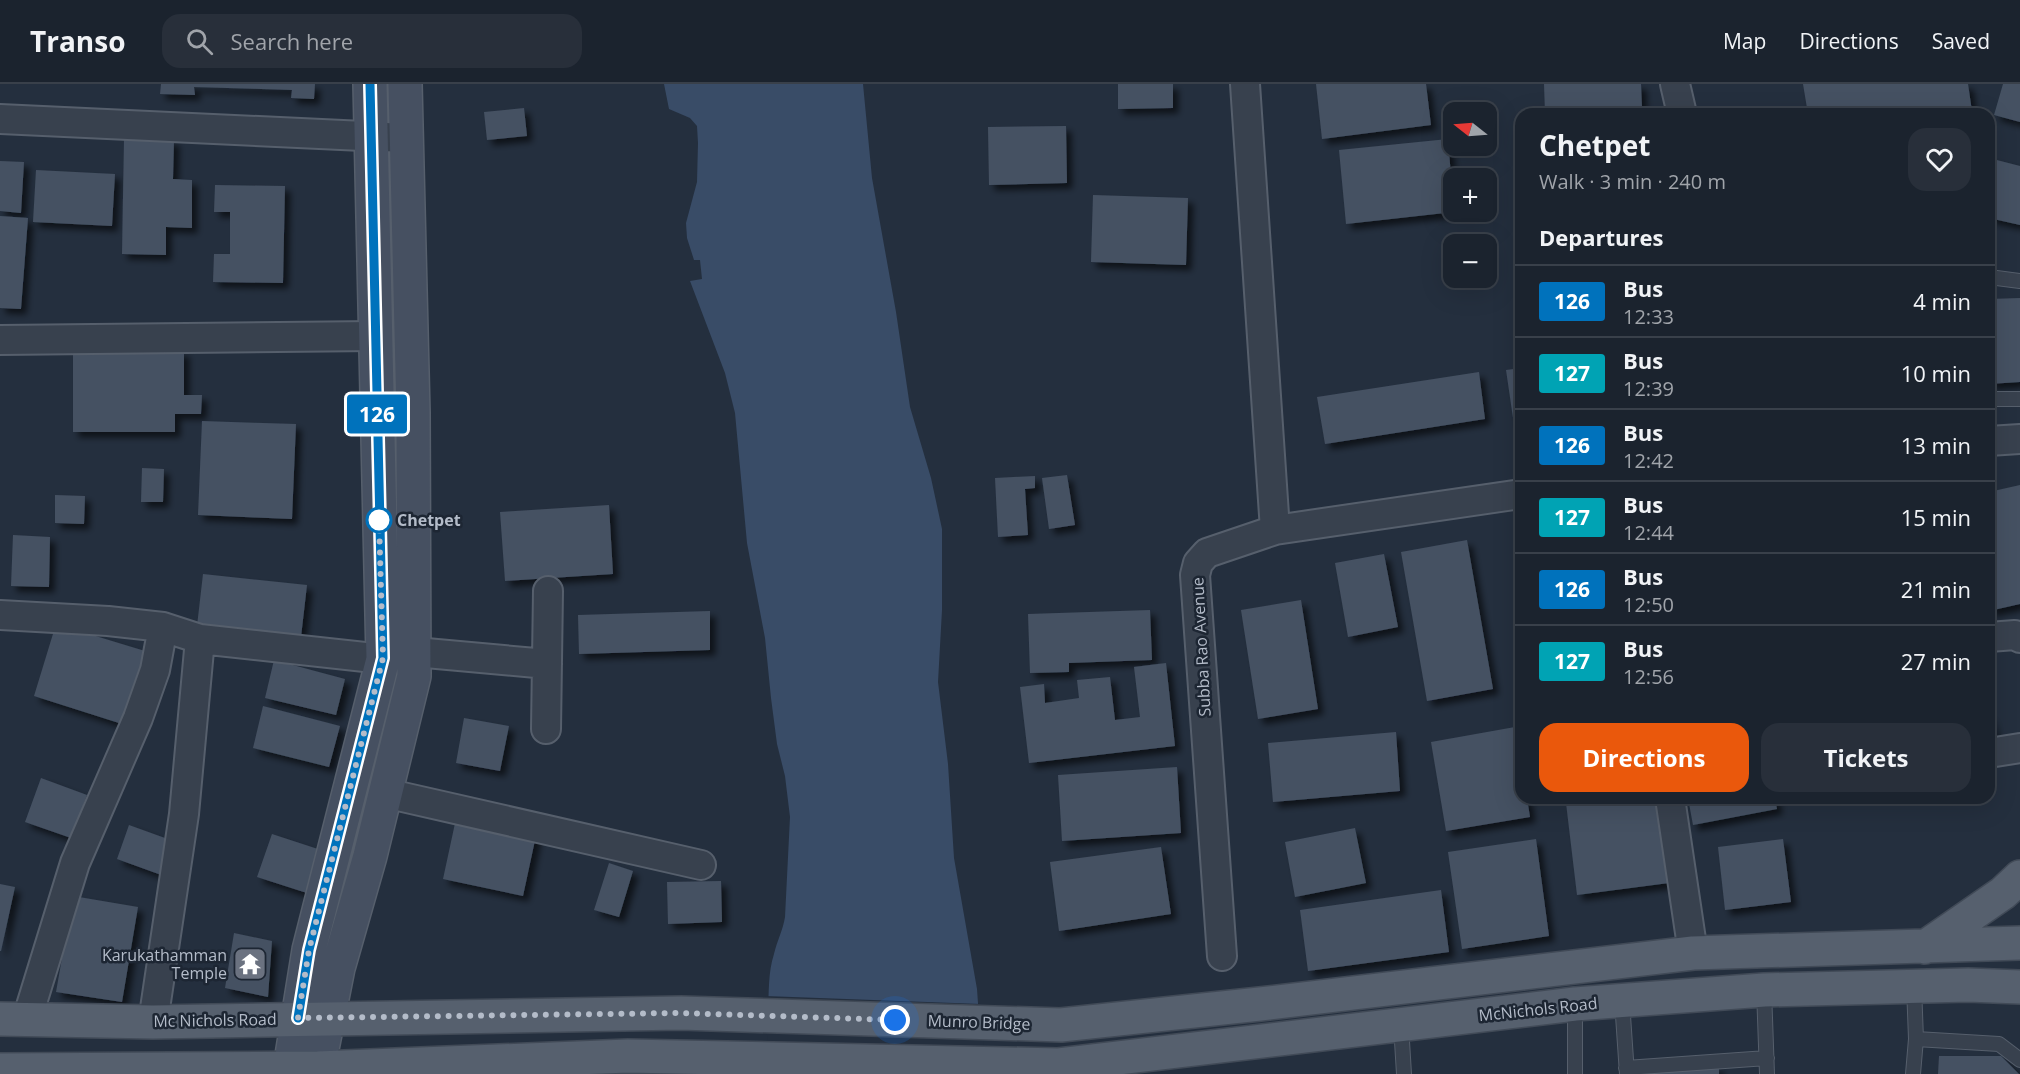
<!DOCTYPE html>
<html lang="en">
<head>
<meta charset="utf-8">
<style>
  body { margin:0; font-family:"Open Sans",sans-serif; background:#282f3a; color:#f1f3f6; height:100vh; display:flex; flex-direction:column; font-size:22px; white-space:nowrap }
  * { box-sizing:border-box; margin:0 }
  p { font-size:20px; color:#a0a4aa }
  .icon { flex:none; width:33px; height:33px; fill:none; stroke:currentColor; stroke-width:2; stroke-linecap:round; stroke-linejoin:round }
  .map { position:relative; flex:1; overflow:hidden }
  .side { position:absolute; left:1515px; top:24px; width:480px; height:696px; display:flex; flex-direction:column; background:#1b232e; border-radius:18px; box-shadow:0 6px 24px #0002,0 0 0 2px #39404a }
  .side>* { flex:none }
  .badge { padding:0 12px; border-radius:4px; font-size:21px; line-height:39px }
  .needle { width:39px; rotate:287deg }
  .fabs { position:absolute; left:1443px; top:18px; display:grid; gap:12px }
  .fabs a { display:grid; place-items:center; width:54px; height:54px; border-radius:12px; background:#1b232e; box-shadow:0 6px 24px #0002,0 0 0 2px #39404a; font-size:30px }
  .you { position:absolute; width:30px; height:30px; margin:-15px; border:4px solid #fff; border-radius:50%; background:#1a73e8; box-shadow:0 0 0 9px #1a73e833 }
  .map>.badge { position:absolute; translate:-50% -50%; box-shadow:0 0 0 3px #fff }
  h2 { padding:0 24px; font-size:22px; line-height:54px }
  .round { display:grid; place-items:center; flex:none; width:63px; height:63px; border-radius:18px; background:#282f3a }
  .headline { display:flex; align-items:center; justify-content:space-between; height:102px; padding:0 24px }
  h1 { font-size:28px; font-weight:700; line-height:45px }
  .button { display:flex; gap:12px; margin-top:auto; padding:12px 24px }
  .button a { flex:1; height:69px; border-radius:18px; background:#ea580c; color:#fff; font-size:24px; font-weight:700; line-height:69px; text-align:center }
  .button a+a { background:#282f3a; color:#f1f3f6 }
  ul { padding:0; list-style:none }
  li { display:flex; align-items:center; gap:18px; height:72px; padding:0 24px; border-top:2px solid #39404a }
  li div { flex:1 }
  li b { display:block; font-size:22px }
  li em { font-style:normal }
  li .badge { min-width:66px; font-weight:700; text-align:center }
  header { display:flex; align-items:center; gap:36px; box-sizing:border-box; height:84px; padding:0 30px; background:#1b232e; border-bottom:2px solid #39404a }
  header strong { font-size:28px }
  nav { display:flex; gap:33px; margin-inline-start:auto; font-size:21px }
  .search { width:420px; height:54px; background:#282f3a; display:flex; align-items:center; gap:15px; box-sizing:border-box; padding:0 21px; border-radius:18px; color:#a0a4aa; font-size:22px }
  .map>svg:first-child { display:block }
</style>
</head>
<body>
<header>
<strong>Transo</strong>
<div class="search"><svg class="icon" aria-label="search" viewBox="0 0 24 24"><circle cx="10" cy="10" r="6"/><path d="M15 15l6 6"/></svg>Search here</div>
<nav><a>Map</a><a>Directions</a><a>Saved</a></nav>
</header>
<div class="map">
<svg width="2020" height="990" viewBox="0 0 2020 990">
  <defs>
    <filter id="shadow"><feDropShadow dx="5.5" dy="5.5" stdDeviation="3" flood-color="#0009"/></filter>
  </defs>
  <rect width="100%" height="100%" fill="#242f3e"/>
  <path fill="#394c67" d="M664,0H863L872,94L896,228L910,323L931,394L942,445V526L938,598L948,680L954,774L977,905L983,990L768,928C769,909 768,888 774,870C777,857 783,846 785,833L790,733L785,692L777,660L771,614L765,554L747,459L735,329L725,289L690,197L702,195L700,176H694L687,154L686,139L697,98L698,59L697,42L690,34L669,25Z"/>
  <path fill="#242f3e" d="M765,912L981,920L986,990H769Z"/>
  <path fill="#455162" filter="url(#shadow)" d="M161,0H315L314,15L291,14L292,6L194,3L195,11L160,10Z
    M1118,0H1173V24L1118,25Z
    M1316,0H1426L1431,41L1322,55Z
    M1544,0H1641L1642,24L1545,29Z
    M1803,0H1968L1972,27L1951,30H1808Z
    M2003,0H2020V38L1994,31Z
    M524,24L527,52L487,56L484,28Z
    M1066,42L1067,99L989,101L988,43Z
    M124,55L174,56L173,95L192,96V144L166,143V171L122,170Z
    M1448,55L1454,128L1346,140L1339,66Z
    M1989,74L2020,82V141L1989,134Z
    M0,77L24,78L21,129L0,127Z
    M36,86L115,90L112,142L33,138Z
    M215,101L285,102L283,199L213,198L214,170H230V128H214Z
    M1093,111L1188,114L1186,181L1091,178Z
    M0,132L28,134L21,225L0,224Z
    M2020,214V298L1989,300V215Z
    M73,267H184V311H202L201,330H175V348H73Z
    M1521,284V368H1518L1506,286Z
    M1479,288L1485,335L1325,360L1317,313Z
    M202,337L296,340L292,435L198,431Z
    M142,384L164,385L163,418H141Z
    M1067,391L1075,441L1049,445L1042,394Z
    M1035,392V404L1025,405L1028,451L998,453L995,394Z
    M2020,401V520L1989,527V408Z
    M55,411L85,412L84,440L55,439Z
    M609,421L613,490L505,497L500,428Z
    M13,451L50,453L49,503L11,502Z
    M1467,456L1493,605L1427,617L1401,468Z
    M1384,470L1398,543L1348,553L1335,479Z
    M203,490L307,501L301,553L197,542Z
    M1301,516L1318,625L1258,635L1241,526Z
    M1150,526L1152,576L1069,579V588L1030,589L1028,530Z
    M710,527V566L579,570L578,531Z
    M56,540L145,567L122,640L34,612Z
    M274,576L345,595L336,631L265,614Z
    M1166,579L1175,662L1029,679L1020,603L1044,600L1045,619L1079,614L1077,596L1110,593L1115,636L1140,633L1134,583Z
    M263,622L340,642L329,683L253,664Z
    M1989,628L1995,653L1989,655Z
    M464,634L509,642L500,687L456,679Z
    M1515,643L1521,679V714H1527L1530,733L1446,747L1431,658Z
    M1396,648L1400,707L1273,718L1268,659Z
    M1177,683L1181,749L1062,757L1058,691Z
    M41,694L87,711L71,754L25,738Z
    M1606,714H1658L1669,799L1577,811L1566,719Z
    M1688,714H1775L1777,725L1693,741Z
    M457,730L537,747L523,812L443,795Z
    M129,741L176,758L164,792L117,775Z
    M1355,744L1366,799L1295,813L1285,758Z
    M272,750L327,768L313,811L257,793Z
    M1536,755L1549,852L1462,865L1448,768Z
    M1783,755L1791,818L1725,826L1718,763Z
    M1161,763L1171,830L1059,847L1050,778Z
    M609,779L633,787L619,833L594,826Z
    M721,797L722,838L668,840L667,798Z
    M0,800L15,803L1,867H0Z
    M1441,806L1449,868L1308,887L1300,826Z
    M73,812L138,823L122,918L56,908Z
    M234,849L272,857L268,913L225,904Z
    M1939,972H2001L2019,990H1938Z
    M1719,983V990H1644V988Z"/>
  <g fill="none" stroke-linecap="round" stroke-linejoin="round">
    <g stroke="#565f6c" stroke-width="16">
      <path id="lane" d="M1989,193L2020,197
        M1989,315H2020
        M1764,906L1767,990
        M1622,917L1627,990
        M1575,920V990
        M1401,941L1404,990
        M1916,955L1999,960L2020,976
        M1626,984L1767,974
        M1913,990L1916,955L1914,902"/>
    </g>
    <g stroke="#565f6c" stroke-width="32">
      <path id="street" d="M1245,0L1275,446
        M1675,0L1682,30
        M0,35L406,54
        M0,256L375,252
        M1989,357L2020,355
        M0,531L108,537L163,543L200,555L383,575
        M1989,553L2015,551L2020,554
        M415,568L547,580
        M546,645L548,507
        M1989,669L2020,664
        M385,709L701,781
        M1670,714L1693,869
        M1222,872L1195,491L1198,479L1207,469L1275,446L1521,410
        M27,935L75,779L138,634L155,586L163,543
        M153,938L184,730L200,555"/>
    </g>
    <g stroke="#565f6c" stroke-width="36">
      <path id="secondary" d="M289,990L309,866L383,575L370,0
        M317,990L338,884L370,772L414,592L413,328L405,0"/>
    </g>
    <g stroke="#414a57" stroke-width="36">
      <path id="primary" d="M1925,863L2003,809L2020,793
        M0,935L153,938L681,929L1061,941L1260,920L1693,869L2020,859
        M0,986L318,984L628,972L1059,981L1575,920L1764,906L1968,901L2020,903"/>
    </g>
    <use href="#lane" stroke="#38414e" stroke-width="14"/>
    <use href="#street" stroke="#38414e" stroke-width="28"/>
    <use href="#secondary" stroke="#465061" stroke-width="33"/>
    <use href="#primary" stroke="#56606e" stroke-width="33"/>
  </g>
  <g fill="none" stroke-linecap="round" stroke-linejoin="round">
    <g stroke="#fff" stroke-width="14">
      <path id="line" d="M298,934L309,866L383,574L370,0"/>
    </g>
    <use href="#line" stroke="#0072bc" stroke-width="9"/>
    <path stroke="#b4bcc9" stroke-width="6" stroke-dasharray="0 10.8" d="M379,436L383,574L309,866L298,934L681,929L895,936"/>
  </g>
  <defs>
    <g id="temple-square" transform="scale(1.725)"><rect x="-9" y="-9" width="18" height="18" rx="4" fill="#6b7280" stroke="#1d2633"/><path d="M0-6L5-2H3V0L6.5 2.5H4V6H1.5V3h-3V6H-4V2.5H-6.5L-3 0V-2H-5Z" fill="#fff"/></g>
  </defs>
  <g fill-rule="evenodd">
    <use href="#temple-square" x="250" y="880"/>
  </g>
  <circle fill="#fff" stroke="#0072bc" stroke-width="3" cx="379" cy="436" r="12"/>
  <g text-anchor="middle" stroke-width="5" stroke-linejoin="round" paint-order="stroke">
    <g font-size="16" font-weight="bold" fill="#b4bcc9" stroke="#1d2633" text-anchor="start">
      <text x="397" y="442">Chetpet</text>
    </g>
    <g font-size="16" fill="#b4bcc9" stroke="#1d2633">
      <text transform="translate(1201 563) rotate(-93)" y="6">Subba Rao Avenue</text>
      <text transform="translate(1538 925) rotate(-6)" y="6">McNichols Road</text>
      <text transform="translate(215 936) rotate(-1)" y="6">Mc Nichols Road</text>
      <text transform="translate(979 938) rotate(2)" y="6">Munro Bridge</text>
    </g>
    <g font-size="16" fill="#b4bcc9" stroke="#1d2633" text-anchor="end">
      <text x="227" y="877">Karukathamman<tspan x="227" dy="18">Temple</tspan></text>
    </g>
  </g>
</svg>
<div class="fabs">
<a><svg class="needle" viewBox="-14 -14 28 28"><path d="M0-13l5 13h-10z" fill="#e53935"/><path d="M0 13l5-13h-10z" fill="#a0a4aa"/></svg></a>
<a>+</a>
<a>−</a>
</div>
<div class="you" style="left:895px;top:936px"></div>
<b class="badge" style="left:377px;top:330px;background:#0072bc;color:#fff">126</b>
<section class="side">
<div class="headline"><div><h1>Chetpet</h1><p>Walk · 3 min · 240 m</p></div><a class="round"><svg class="icon" aria-label="heart" viewBox="0 0 24 24"><path d="M12 20l-8-8c-3-5 5-10 8-4 3-6 11-1 8 4z"/></svg></a></div>
<h2>Departures</h2>
<ul>
<li><span class="badge" style="background:#0072bc;color:#fff">126</span><div><b>Bus</b><p>12:33</p></div><em>4 min</em></li>
<li><span class="badge" style="background:#00a3b4;color:#fff">127</span><div><b>Bus</b><p>12:39</p></div><em>10 min</em></li>
<li><span class="badge" style="background:#0072bc;color:#fff">126</span><div><b>Bus</b><p>12:42</p></div><em>13 min</em></li>
<li><span class="badge" style="background:#00a3b4;color:#fff">127</span><div><b>Bus</b><p>12:44</p></div><em>15 min</em></li>
<li><span class="badge" style="background:#0072bc;color:#fff">126</span><div><b>Bus</b><p>12:50</p></div><em>21 min</em></li>
<li><span class="badge" style="background:#00a3b4;color:#fff">127</span><div><b>Bus</b><p>12:56</p></div><em>27 min</em></li>
</ul>
<div class="button"><a>Directions</a><a>Tickets</a></div>
</section>
</div>
</body>
</html>
